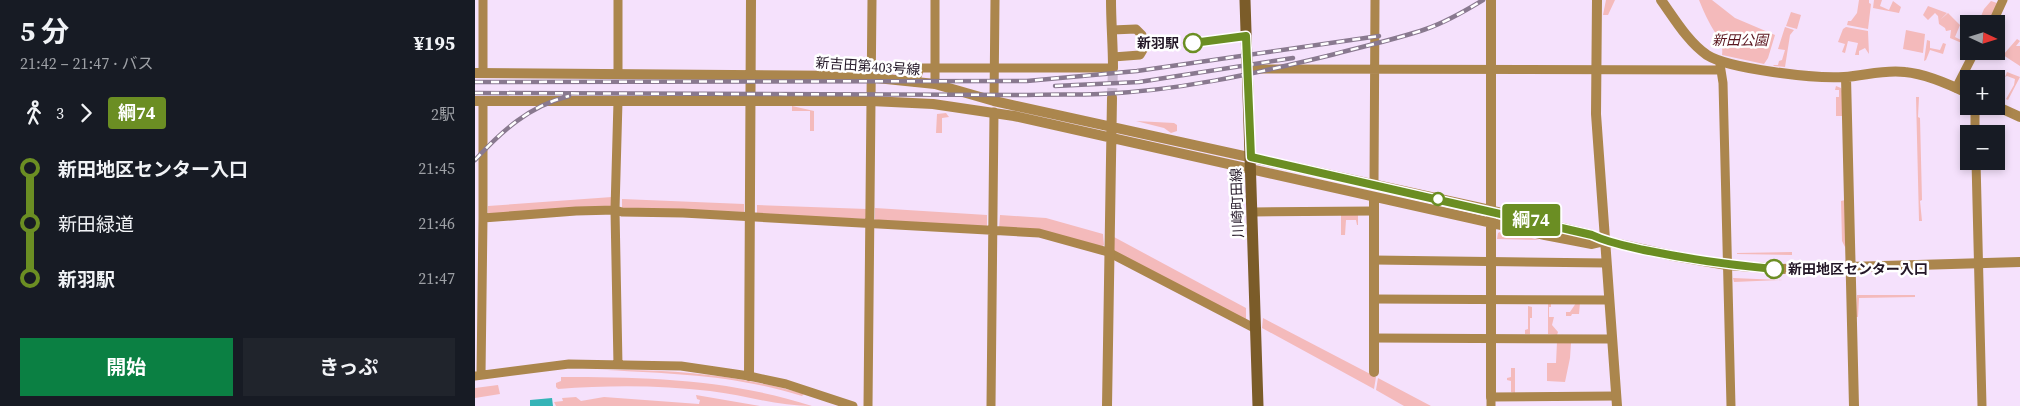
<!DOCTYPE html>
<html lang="ja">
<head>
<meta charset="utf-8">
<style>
  body { margin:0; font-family:"Source Serif 4","Noto Sans JP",serif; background:#20242c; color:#f1f3f6; height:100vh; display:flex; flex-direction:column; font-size:19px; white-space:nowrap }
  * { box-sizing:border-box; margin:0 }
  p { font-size:16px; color:#9ea1a6 }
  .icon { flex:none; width:28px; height:28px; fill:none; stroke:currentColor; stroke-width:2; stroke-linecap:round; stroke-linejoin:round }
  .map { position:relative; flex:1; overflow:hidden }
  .panel { display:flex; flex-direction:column; background:#171b24; width:475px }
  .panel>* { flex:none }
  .badge { padding:0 10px; border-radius:4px; font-size:18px; line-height:32px }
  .needle { width:32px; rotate:94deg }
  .buttons { position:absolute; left:1485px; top:15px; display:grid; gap:10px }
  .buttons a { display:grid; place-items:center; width:45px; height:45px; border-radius:0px; background:#171b24; box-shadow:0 2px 8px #0003; font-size:25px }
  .map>.badge { position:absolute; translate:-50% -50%; box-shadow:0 0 0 2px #fff }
  .legs { display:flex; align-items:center; gap:8px; height:55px; padding:0 20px; font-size:16px }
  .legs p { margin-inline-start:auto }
  .headline { display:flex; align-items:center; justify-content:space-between; height:85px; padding:0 20px }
  h1 { font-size:28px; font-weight:700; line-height:38px }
  .action { display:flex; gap:10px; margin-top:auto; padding:10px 20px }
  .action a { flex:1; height:58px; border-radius:0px; background:#0b8043; color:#fff; font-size:20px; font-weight:700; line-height:58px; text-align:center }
  .action a+a { background:#20242c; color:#f1f3f6 }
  ul { padding:0 20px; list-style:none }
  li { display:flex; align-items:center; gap:18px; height:55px; font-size:19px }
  li i { display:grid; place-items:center; width:8px; height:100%; margin:0 6px; background:currentColor }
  li i::after { content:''; width:12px; height:12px; margin:-6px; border:4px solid; border-radius:50%; background:#171b24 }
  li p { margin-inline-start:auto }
  li:first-child i { background:linear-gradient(#0000 50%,currentColor 0) }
  li:last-child i { background:linear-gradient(currentColor 50%,#0000 0) }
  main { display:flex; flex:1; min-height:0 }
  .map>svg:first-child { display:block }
</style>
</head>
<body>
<main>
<section class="panel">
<div class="headline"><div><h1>5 分</h1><p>21:42 – 21:47 · バス</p></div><b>¥195</b></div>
<div class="legs"><svg class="icon" aria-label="walk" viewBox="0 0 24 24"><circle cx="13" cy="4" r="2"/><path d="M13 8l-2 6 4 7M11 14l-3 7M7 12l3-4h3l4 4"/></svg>3<svg class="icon" aria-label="forward" viewBox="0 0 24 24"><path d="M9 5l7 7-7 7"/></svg><b class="badge" style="background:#6b8e23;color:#fff">綱74</b><p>2駅</p></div>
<ul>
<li><i style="color:#6b8e23"></i><b>新田地区センター入口</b><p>21:45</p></li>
<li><i style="color:#6b8e23"></i><span>新田緑道</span><p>21:46</p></li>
<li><i style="color:#6b8e23"></i><b>新羽駅</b><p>21:47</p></li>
</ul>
<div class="action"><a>開始</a><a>きっぷ</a></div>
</section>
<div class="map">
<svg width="1545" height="406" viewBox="0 0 1545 406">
  <rect width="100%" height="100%" fill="#f5e1fc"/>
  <path fill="#f4babb" d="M1131,0H1140L1133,15H1128Z
    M1224,0H1237L1260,18L1300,35L1293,58L1289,64L1247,55C1249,40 1240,35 1234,22C1230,15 1227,7 1224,0Z
    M1384,0H1394V3L1396,4L1393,29L1372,25L1373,21H1376L1382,13Z
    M1399,0H1407L1405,6L1414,10L1418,1L1426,7L1424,13L1398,8Z
    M1516,1L1522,3L1517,16L1510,18L1509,22L1504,21L1509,9Z
    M1453,6L1472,13L1465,20L1473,13L1485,25L1480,37L1490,42L1489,44L1475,38L1476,30L1471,31L1470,28L1464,24L1463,16L1460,13L1453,20L1448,15Z
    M1316,12L1326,15L1322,29L1311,26Z
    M1310,27L1319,30L1315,35L1310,67L1299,66L1298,65H1303L1304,61L1307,60L1310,50L1303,49Z
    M1371,27L1393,31L1394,54L1390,48L1384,51V55H1380L1383,43L1373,41L1370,53L1367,52L1370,44L1363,42L1368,29Z
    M1431,30L1450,34L1448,53L1428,49Z
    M1542,39L1545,41L1541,46H1545V66L1528,55Z
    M1452,40L1455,41V48L1465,50L1468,43L1471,44L1468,54L1455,50L1451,60L1449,61Z
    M1532,72L1545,77L1533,100L1531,99L1539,85L1540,79L1532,76L1530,77Z
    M1361,86L1366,88L1367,91V116H1361V97H1364V90H1360Z
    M1441,97H1444L1443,117L1445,118L1447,200L1445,201L1447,221H1444Z
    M317,106L339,111V131H335V111H317Z
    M471,113L474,117L467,118V133H461L462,114Z
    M661,121L699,123L702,125V131L696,133L689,128Z
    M137,197L136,207L13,216V206Z
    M147,199L269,204V212L147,209Z
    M1370,200V247L1367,241L1366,201Z
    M282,205L392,209V219L282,215Z
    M400,208L512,215V228L400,220Z
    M866,214L883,215V225H882L881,220H871L870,235H866Z
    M525,215L571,218L628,234L629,245L625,248L524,229Z
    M1027,231L1065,240L1022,239L1023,233Z
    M639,237L771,308V321L638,251Z
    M1317,252V255L1262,254V253Z
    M1258,278L1308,280L1259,282Z
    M1382,295H1440V297L1384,298L1383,317H1381Z
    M1073,303H1076V307H1074V317H1079L1077,325L1083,332L1082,335L1073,334Z
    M1101,303H1105L1104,314H1097L1096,316H1091V312H1095Z
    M1053,306L1057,307V318H1055V334H1050V330L1053,329Z
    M788,318L901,377L899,389L787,328Z
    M1082,342L1096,343L1095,358L1090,382L1072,381V363H1081Z
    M1036,368H1040V393L1036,392V381L1032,380V378L1036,377Z
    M132,370C199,369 264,375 329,394L327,396C259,375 202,374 132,370Z
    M86,377C172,377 253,379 337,406C302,406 269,395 235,391C186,385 133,385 83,389L81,387V383L86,381Z
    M903,378L956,406H929L901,390Z
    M23,385L25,394L0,398V388Z
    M221,395L285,406H81L79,402L88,401L87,398L101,397L106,401L129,397L224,404L225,400L222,399Z"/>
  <path fill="#35b4b7" d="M77,398L78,406H55V400Z"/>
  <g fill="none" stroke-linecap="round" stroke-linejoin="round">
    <path stroke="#cbb9d1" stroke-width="10" stroke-dasharray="10 5" stroke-linecap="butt" d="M637,98L638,68"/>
    <path stroke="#ab864d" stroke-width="9" d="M1517,24L1528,0
      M637,30L661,29L667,35L668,50L665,55L638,57
      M1245,64L1248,83L1256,406
      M772,69L1246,70
      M8,73V0
      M143,74V0
      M440,82L445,68H638
      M460,84V0
      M1481,88L1500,51
      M519,101L520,0
      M1500,106V134
      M1501,161L1507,406
      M899,184L900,0
      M778,212L899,211
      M8,218L101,211L140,210L147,212L208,213L564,233L633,252L781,329
      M899,260L1131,263
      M899,299L1133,300
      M899,338L1137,339
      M143,365L140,210L143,101
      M6,375L8,218V101
      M0,376L94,364L206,366L274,376L311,384L378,406
      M393,406L397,0
      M516,406L519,112
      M1016,406V397L1141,396"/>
    <path stroke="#ab864d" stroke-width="10" d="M636,0C636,23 638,45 638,68
      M1016,0V397
      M1122,0L1121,114L1142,406
      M1186,0C1199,18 1213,42 1232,55C1254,69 1341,79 1369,77C1389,76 1409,69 1430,72C1451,74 1474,84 1494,94
      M0,73L382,76L460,84L519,101L1015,210L1117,235L1130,241L1199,256L1252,265L1305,269L1545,262
      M1371,77L1379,406
      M0,101H396L458,104L539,116L1070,235L1117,244L1130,241
      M1521,106L1545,117
      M899,197V372
      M274,376L276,0
      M632,406L637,98"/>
    <path stroke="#7b5c29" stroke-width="11" d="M770,0L783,406"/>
    <g stroke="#89798f" stroke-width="4.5">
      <path id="rail" d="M0,82L552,81L662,71L904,36
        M580,86L664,82L818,58
        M0,93L553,95C577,94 601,95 625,94C702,91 778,74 852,56C885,47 919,40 951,29C971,22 990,11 1008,0
        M0,160C27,131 54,106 94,96"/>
    </g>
    <use href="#rail" stroke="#fff" stroke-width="2.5" stroke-dasharray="8" stroke-linecap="butt"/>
  </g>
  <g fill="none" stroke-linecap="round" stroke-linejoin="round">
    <g stroke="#fff" stroke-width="11">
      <path id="line-1" d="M718,43L771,36L776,157L1117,235C1134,243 1151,246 1169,250C1212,259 1255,265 1299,269"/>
    </g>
    <use href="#line-1" stroke="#6b8e23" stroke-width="8"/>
  </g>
  <g fill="#fff" stroke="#6b8e23" stroke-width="2.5">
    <circle cx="718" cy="43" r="9"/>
    <circle cx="963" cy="199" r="6"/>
    <circle cx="1299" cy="269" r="9"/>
  </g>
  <g text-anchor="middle" stroke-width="5" stroke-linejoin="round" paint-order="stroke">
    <g font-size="14" font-style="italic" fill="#59151e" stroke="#fff">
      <text x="1265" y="45">新田公園</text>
    </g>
    <g font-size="14" font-weight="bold" fill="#231727" stroke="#fff" text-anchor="end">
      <text x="704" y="48">新羽駅</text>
      <text x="1313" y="274" text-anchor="start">新田地区センター入口</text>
    </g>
    <g font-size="14" fill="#231727" stroke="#fff">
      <text transform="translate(393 66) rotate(4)" y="5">新吉田第403号線</text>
      <text transform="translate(762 203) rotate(-92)" y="5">川崎町田線</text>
    </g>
  </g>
</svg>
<div class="buttons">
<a><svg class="needle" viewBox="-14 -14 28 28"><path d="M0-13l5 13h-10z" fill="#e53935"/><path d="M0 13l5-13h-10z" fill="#9ea1a6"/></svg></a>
<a>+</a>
<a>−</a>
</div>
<b class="badge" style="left:1056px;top:220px;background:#6b8e23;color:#fff">綱74</b>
</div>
</main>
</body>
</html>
